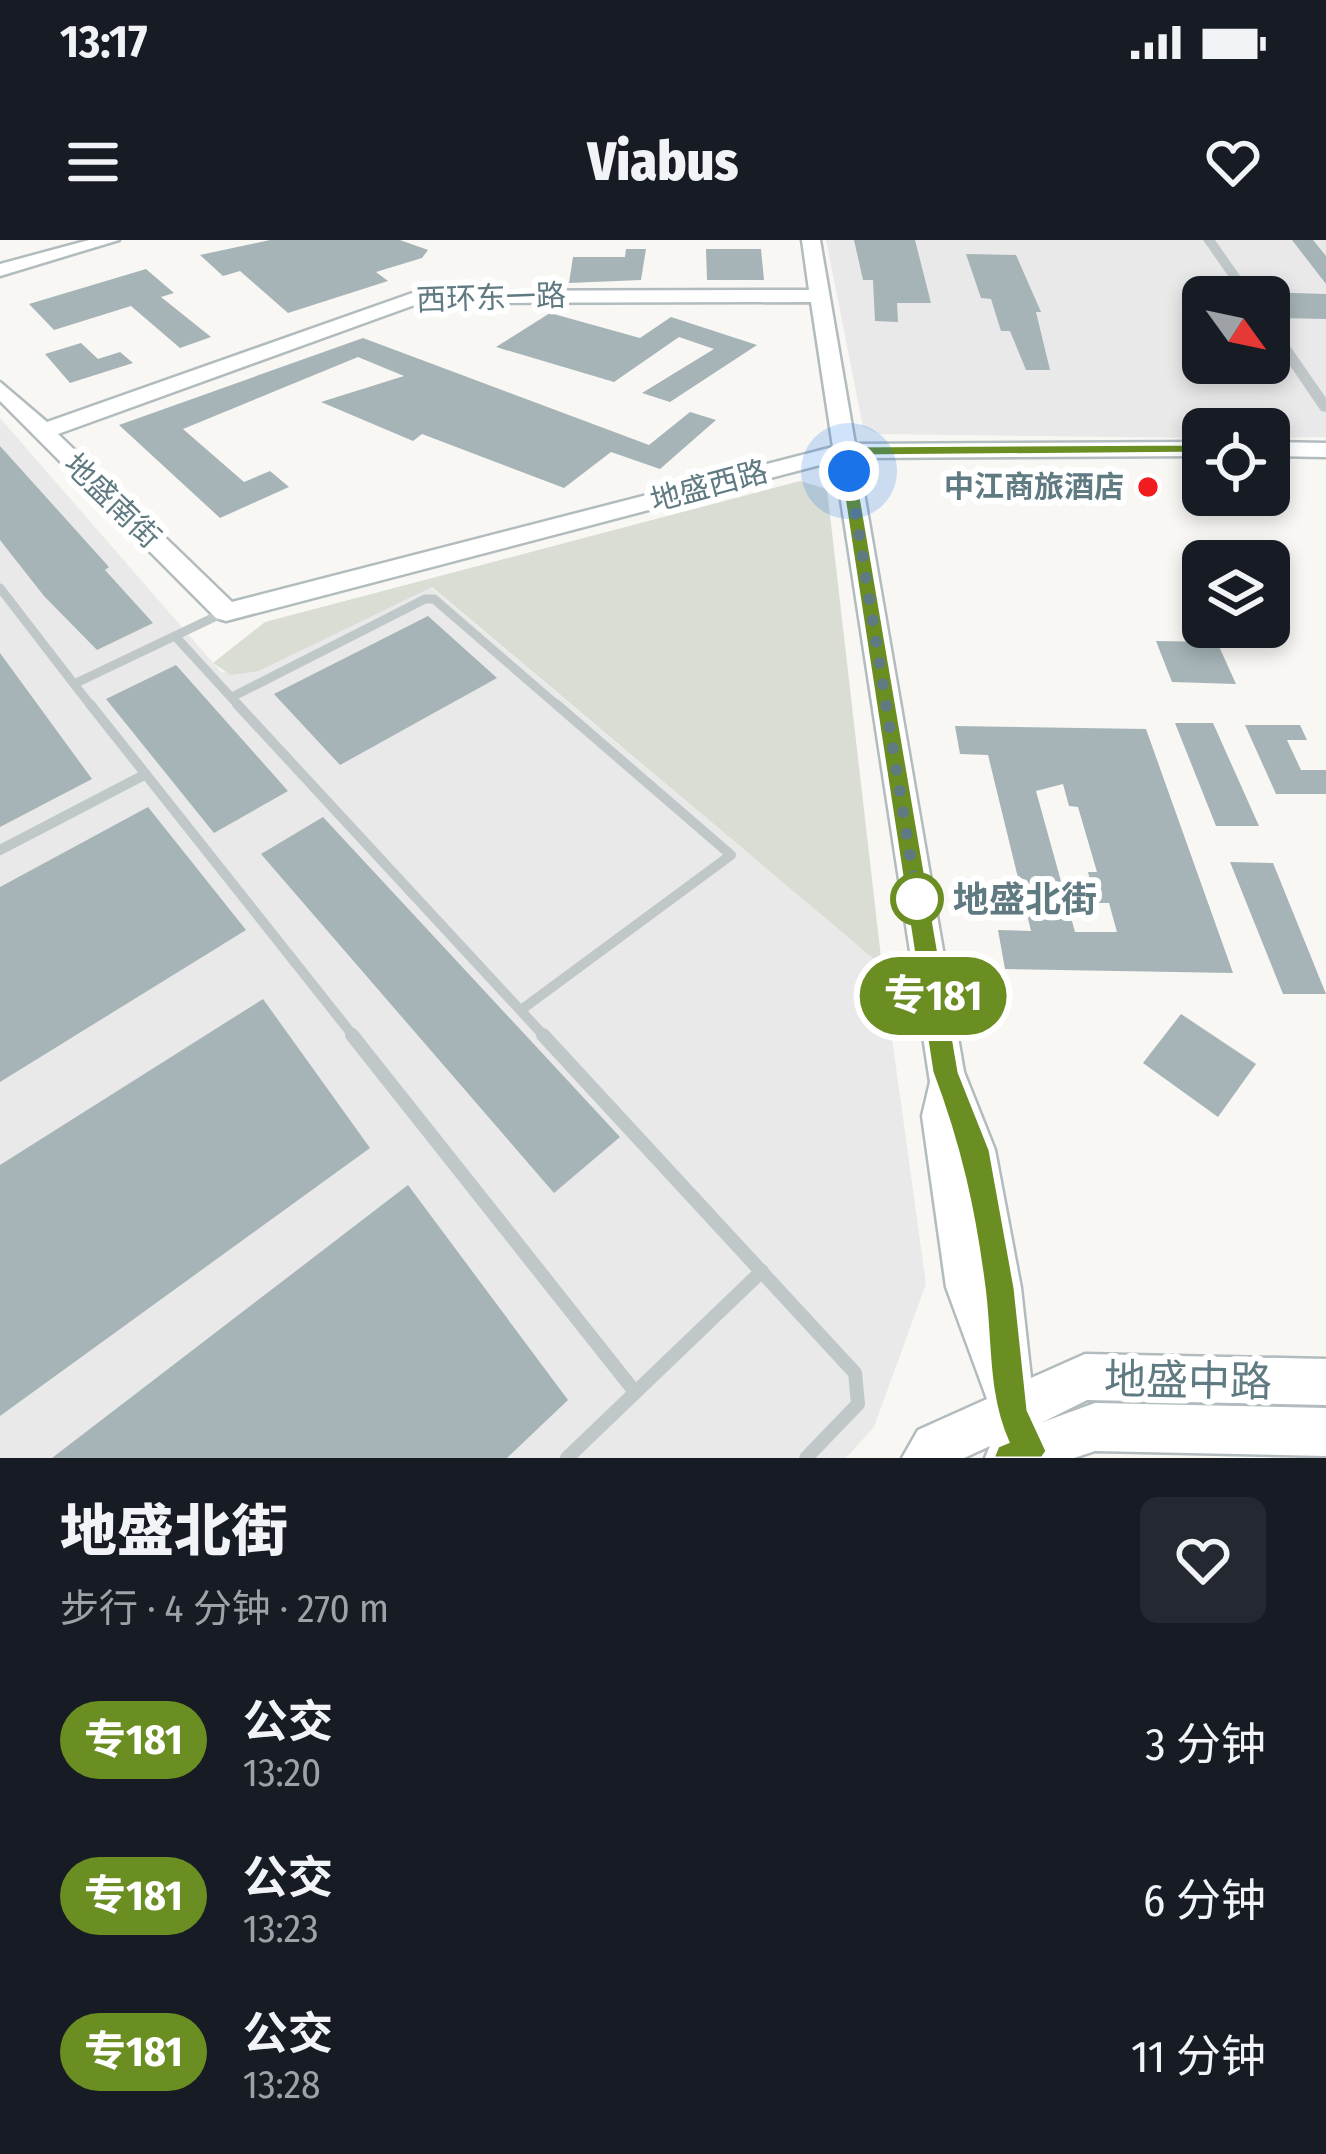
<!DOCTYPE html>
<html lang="zh">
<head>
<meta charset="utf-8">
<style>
  body { margin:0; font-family:"Fira Sans Condensed","Noto Sans SC",sans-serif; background:#242831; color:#f1f3f6; height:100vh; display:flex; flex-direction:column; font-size:45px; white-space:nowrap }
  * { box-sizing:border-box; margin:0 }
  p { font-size:39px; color:#9ea1a6 }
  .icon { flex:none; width:66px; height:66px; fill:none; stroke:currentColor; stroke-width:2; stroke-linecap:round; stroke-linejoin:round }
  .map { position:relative; height:1218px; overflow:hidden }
  .panel { display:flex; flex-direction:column; background:#171b24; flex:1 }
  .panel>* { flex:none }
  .badge { padding:0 24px; border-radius:39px; font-size:42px; line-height:78px }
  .needle { width:78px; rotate:123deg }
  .buttons { position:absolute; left:1182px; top:36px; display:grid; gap:24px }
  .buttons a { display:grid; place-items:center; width:108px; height:108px; border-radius:18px; background:#171b24; box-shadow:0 6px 18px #0003; font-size:60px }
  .you { position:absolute; width:60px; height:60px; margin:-30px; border:9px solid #fff; border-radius:50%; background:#1a73e8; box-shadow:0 0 0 18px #1a73e833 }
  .map>.badge { position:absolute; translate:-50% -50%; box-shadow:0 0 0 6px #fff }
  .round { display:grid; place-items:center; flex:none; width:126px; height:126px; border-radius:18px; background:#242831 }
  .summary { display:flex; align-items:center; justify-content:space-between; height:204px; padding:0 60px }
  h1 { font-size:57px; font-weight:800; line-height:90px }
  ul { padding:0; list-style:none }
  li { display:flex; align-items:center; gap:36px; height:156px; padding:0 60px }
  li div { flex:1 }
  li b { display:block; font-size:45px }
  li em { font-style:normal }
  li .badge { min-width:132px; font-weight:700; text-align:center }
  .status { display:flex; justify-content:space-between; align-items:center; height:84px; padding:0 60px; background:#171b24; direction:ltr }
  .status svg { height:33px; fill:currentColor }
  header { display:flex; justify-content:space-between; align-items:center; height:156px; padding:0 60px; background:#171b24; font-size:54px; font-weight:800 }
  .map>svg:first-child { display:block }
</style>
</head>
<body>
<div class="status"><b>13:17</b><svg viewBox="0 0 49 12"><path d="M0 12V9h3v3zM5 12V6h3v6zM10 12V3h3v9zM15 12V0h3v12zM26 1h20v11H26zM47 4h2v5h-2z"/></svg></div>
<header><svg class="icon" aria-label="menu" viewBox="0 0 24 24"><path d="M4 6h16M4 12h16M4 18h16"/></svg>Viabus<svg class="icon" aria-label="heart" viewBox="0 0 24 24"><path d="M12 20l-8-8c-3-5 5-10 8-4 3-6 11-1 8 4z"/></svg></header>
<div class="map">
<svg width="1326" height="1218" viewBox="0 0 1326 1218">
  <rect width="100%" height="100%" fill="#f8f7f4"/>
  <path fill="#e8e9e8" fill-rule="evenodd" d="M826,0H1326V197L1269,198V189H1203V198L879,194L863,187ZM1203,57H1269V123H1203Z
    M0,178L221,432L259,431L431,347L882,726L926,1044L874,1187L846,1218H0Z"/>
  <path fill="#d9ddd3" d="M800,241L827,249L882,726L432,347L259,431L231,435L213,423L265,382Z"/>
  <path fill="#a6b4b7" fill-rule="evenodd" d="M270,0H400L428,10L422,18L376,32L388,41L288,73L240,31L223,36L200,15Z
    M854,0H915L931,63H897L898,82L875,81L873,40H863Z
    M1292,0H1313L1326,16V44Z
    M626,9H646L641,40L569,43L573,17H625Z
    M706,9H761L764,40H707Z
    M966,14L1016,15L1041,72H1036L1050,130H1026L1010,91H1001L991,59L981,58Z
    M146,29L174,53L161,57L211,97L180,108L131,66L54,90L29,64Z
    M1262,52L1326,54V79L1279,78Z
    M550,73L640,98L671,77L757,105L670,162L642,153L714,109L679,97L614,142L496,107Z
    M363,98L649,205L690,172L716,180L660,229L611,212L564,248L422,194L413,201L321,162L404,136L358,117L183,189L244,242L270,231L289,247L220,278L119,185Z
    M81,103L98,119L120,112L133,123L70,143L45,114Z
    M0,206L109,327L105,330L153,383L97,410L44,356L0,300Z
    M428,376L497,438L340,525L274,454Z
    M1156,401L1217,402L1236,444L1172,442Z
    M0,413L92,539L0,587Z
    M176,425L288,551L214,593L106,459Z
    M1175,483H1213L1259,586H1216Z
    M1245,485H1300L1307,500H1287L1301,530H1326V554H1276Z
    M955,486L1146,489L1233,733L1005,729L998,690L1031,691L988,515L960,514ZM1063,544L1069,566L1078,567L1097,632H1088L1096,663H1109L1117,692H1075L1036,551Z
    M148,567L246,690L0,842V647Z
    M323,577L620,897L554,953L261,614Z
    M1230,622L1273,623L1326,754H1283Z
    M263,759L370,908L0,1176V925Z
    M1181,774L1256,824L1218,877L1143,823Z
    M408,945L568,1160L507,1218H52Z"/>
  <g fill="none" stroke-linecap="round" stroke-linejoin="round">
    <g stroke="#b2bbbe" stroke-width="5">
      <path id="secondary" d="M89,0H119L0,36V24Z
        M802,0H820L855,204L1203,202V216L858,218L964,832L995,910L1021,1048L1031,1138L1085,1114L1326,1119V1165L1087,1160L1043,1182L1095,1163L1326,1168V1216L1095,1211L1074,1218H985L990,1206L964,1218H902L918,1190L987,1159L946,1047L922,876L930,842L835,221L226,381L216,378L0,161V142L47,182L418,51L809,50ZM811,62L833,207L232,362L58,194L420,63Z
        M1269,202L1326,203V217L1269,216Z"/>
    </g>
    <path stroke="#c0c7c9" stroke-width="9" d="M0,348L74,444L223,373
      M175,396L240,467
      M74,444L92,467
      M232,457L425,359H434L559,467"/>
    <path stroke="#c0c7c9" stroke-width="10" d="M90,464L355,798
      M237,464L546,798
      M0,610L146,534
      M521,770L731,615L556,464"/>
    <path stroke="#c0c7c9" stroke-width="14" d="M352,795L635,1152
      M543,795L855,1133L858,1164L806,1218
      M567,1218L762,1031"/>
    <path fill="#c0c7c9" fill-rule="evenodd" d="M1203,0H1215L1255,57H1243Z
      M1269,82L1274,83L1326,158V172L1321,171L1269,95Z"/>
    <use href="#secondary" fill="#fff" fill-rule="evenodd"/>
  </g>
  <path fill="#6b8e23" stroke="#fff" stroke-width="3" d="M1203,204L1209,206V213L854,216L959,832L990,910L1015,1048L1028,1170L1047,1211L1042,1218H993L998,1206L1008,1202C986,1154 991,1099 984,1047C974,969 960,906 932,832L837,211L845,206Z"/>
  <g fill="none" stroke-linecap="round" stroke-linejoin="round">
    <path stroke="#607a82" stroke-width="12" stroke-dasharray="0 21.6" d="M849,231L918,666L917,659"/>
  </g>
  <circle fill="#f01c1d" stroke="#fff" stroke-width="4.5" cx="1148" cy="247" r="12"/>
  <circle fill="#fff" stroke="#6b8e23" stroke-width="6" cx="917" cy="659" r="24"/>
  <g text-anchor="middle" stroke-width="12" stroke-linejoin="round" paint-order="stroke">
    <g font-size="30" fill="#607a82" stroke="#fff">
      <text transform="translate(491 58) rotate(-2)" y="10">西环东一路</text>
      <text transform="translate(709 246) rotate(-15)" y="10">地盛西路</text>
      <text transform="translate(112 261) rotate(44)" y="10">地盛南街</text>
    </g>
    <g font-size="30" font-weight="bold" fill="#607a82" stroke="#fff" text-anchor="end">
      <text x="1124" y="257">中江商旅酒店</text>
    </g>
    <g font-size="36" font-weight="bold" fill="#607a82" stroke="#fff" text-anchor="start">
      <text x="953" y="672">地盛北街</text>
    </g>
    <g font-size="42" fill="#607a82" stroke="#fff">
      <text transform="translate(1188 1140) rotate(1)" y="15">地盛中路</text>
    </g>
  </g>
</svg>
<div class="buttons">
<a><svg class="needle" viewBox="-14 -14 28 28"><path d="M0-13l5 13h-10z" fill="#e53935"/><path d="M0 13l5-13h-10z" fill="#9ea1a6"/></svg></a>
<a><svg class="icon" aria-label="locate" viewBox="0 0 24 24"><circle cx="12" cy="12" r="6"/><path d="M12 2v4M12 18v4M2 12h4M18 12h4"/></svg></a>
<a><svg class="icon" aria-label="layers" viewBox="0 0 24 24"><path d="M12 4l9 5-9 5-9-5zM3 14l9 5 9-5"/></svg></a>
</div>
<div class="you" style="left:849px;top:231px"></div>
<b class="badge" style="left:933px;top:756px;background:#6b8e23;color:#fff">专181</b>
</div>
<section class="panel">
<div class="summary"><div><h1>地盛北街</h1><p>步行 · 4 分钟 · 270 m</p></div><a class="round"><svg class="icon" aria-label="heart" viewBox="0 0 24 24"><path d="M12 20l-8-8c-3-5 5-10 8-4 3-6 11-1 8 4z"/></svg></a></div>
<ul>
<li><span class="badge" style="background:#6b8e23;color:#fff">专181</span><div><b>公交</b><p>13:20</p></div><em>3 分钟</em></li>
<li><span class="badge" style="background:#6b8e23;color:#fff">专181</span><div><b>公交</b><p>13:23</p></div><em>6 分钟</em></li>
<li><span class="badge" style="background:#6b8e23;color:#fff">专181</span><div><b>公交</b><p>13:28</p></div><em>11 分钟</em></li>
</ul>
</section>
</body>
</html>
